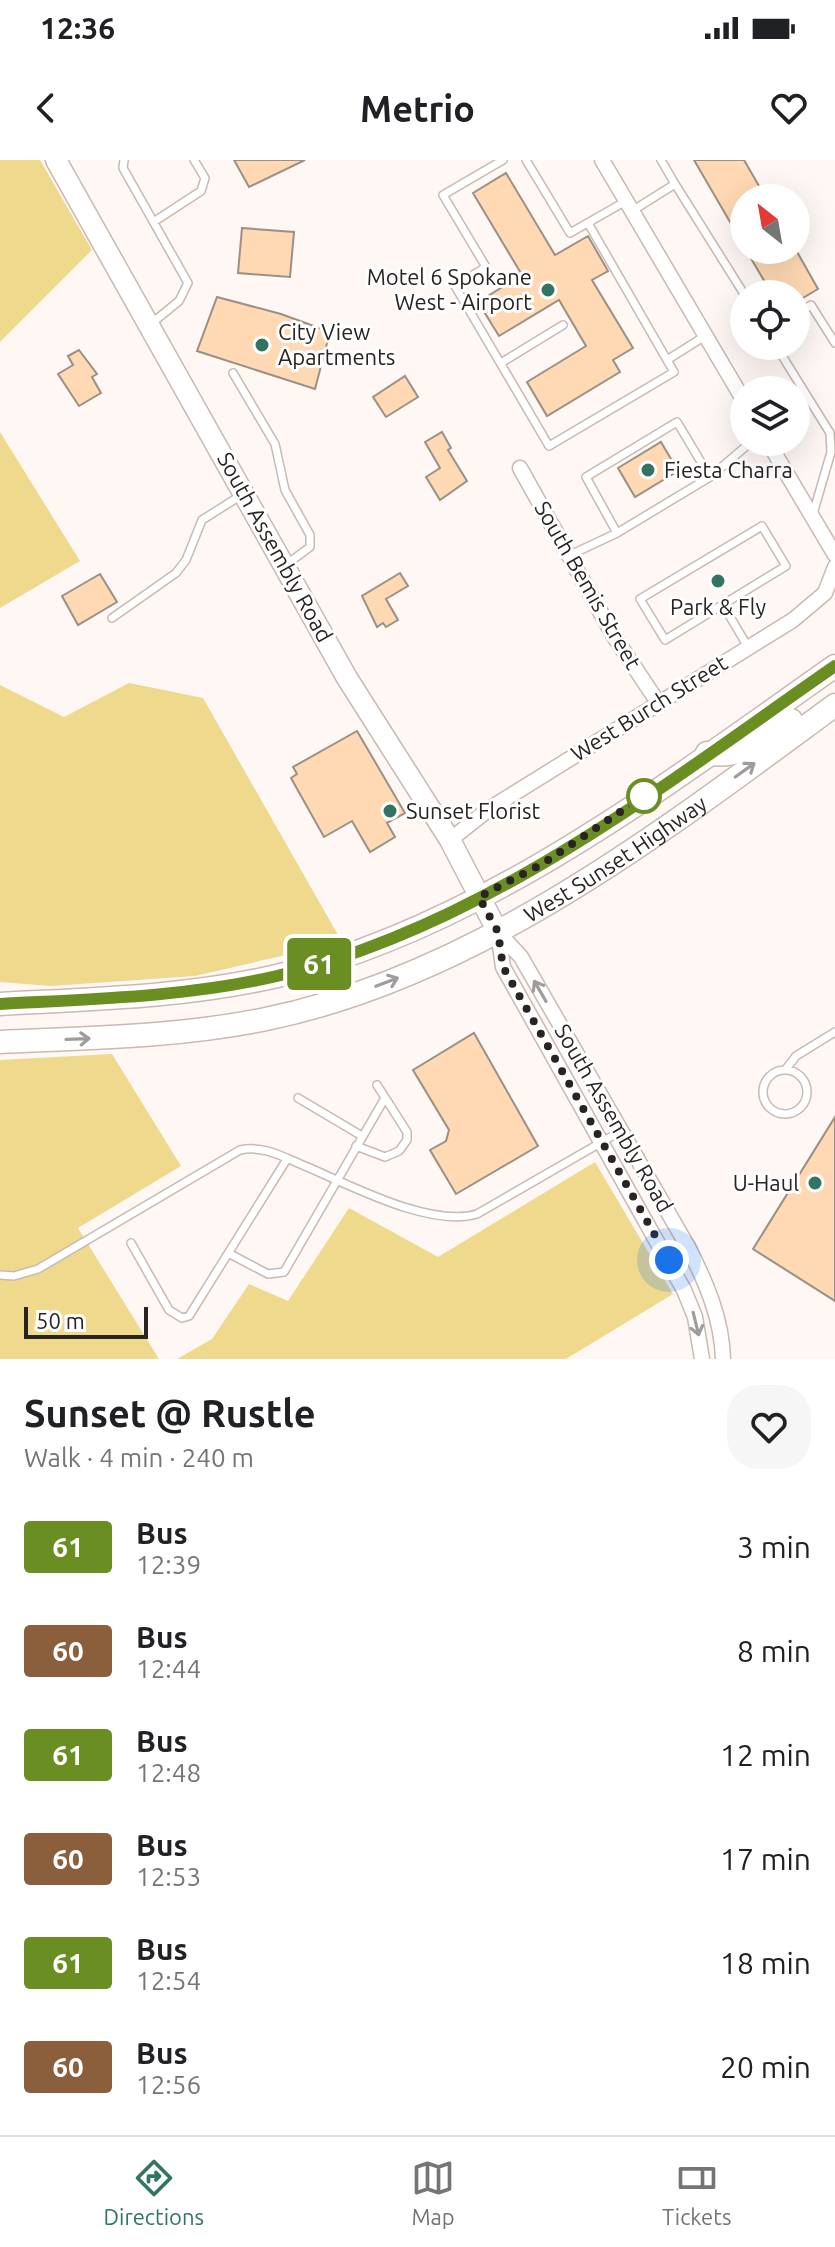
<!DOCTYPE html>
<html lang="en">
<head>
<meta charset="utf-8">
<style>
  body { margin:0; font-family:Ubuntu,sans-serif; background:#f6f6f6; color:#202124; height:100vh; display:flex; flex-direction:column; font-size:30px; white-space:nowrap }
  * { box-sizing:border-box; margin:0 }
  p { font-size:26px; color:#757577 }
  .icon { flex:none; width:44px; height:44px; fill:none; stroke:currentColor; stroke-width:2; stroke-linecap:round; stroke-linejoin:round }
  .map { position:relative; height:1199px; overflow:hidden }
  .side { display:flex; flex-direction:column; background:#fff; flex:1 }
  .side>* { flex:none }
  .badge { padding:0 16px; border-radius:6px; font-size:28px; line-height:52px }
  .needle { width:52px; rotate:329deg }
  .tools { position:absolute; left:730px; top:24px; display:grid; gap:16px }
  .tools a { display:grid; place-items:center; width:80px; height:80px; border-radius:50%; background:#fff; box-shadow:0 8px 32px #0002; font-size:40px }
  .scale { position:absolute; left:24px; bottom:20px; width:124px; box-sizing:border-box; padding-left:8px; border:4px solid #292321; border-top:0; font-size:22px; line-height:28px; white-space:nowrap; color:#292321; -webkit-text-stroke:6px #fff; paint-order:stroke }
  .you { position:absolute; width:40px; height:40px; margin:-20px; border:6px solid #fff; border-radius:50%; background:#1a73e8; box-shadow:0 0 0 12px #1a73e833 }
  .map>.badge { position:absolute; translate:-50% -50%; box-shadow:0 0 0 4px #fff }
  .round { display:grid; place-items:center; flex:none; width:84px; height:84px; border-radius:32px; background:#f6f6f6 }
  .headline { display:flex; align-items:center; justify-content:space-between; height:136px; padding:0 24px }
  h1 { font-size:38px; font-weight:600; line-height:60px }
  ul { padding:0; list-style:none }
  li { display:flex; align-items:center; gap:24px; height:104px; padding:0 24px }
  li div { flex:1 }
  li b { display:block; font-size:30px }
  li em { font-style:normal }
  li .badge { min-width:88px; font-weight:700; text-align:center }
  .status { display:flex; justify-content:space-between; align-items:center; height:56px; padding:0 40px; background:#fff; direction:ltr }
  .status svg { height:22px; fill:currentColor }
  header { display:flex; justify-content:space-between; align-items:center; height:104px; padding:0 24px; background:#fff; font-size:36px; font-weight:600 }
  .tab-bar { display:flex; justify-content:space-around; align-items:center; height:112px; border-top:2px solid #e0e0e0; background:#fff; font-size:22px; color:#757577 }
  .tab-bar a { display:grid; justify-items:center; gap:4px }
  .tab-bar .current { color:#327464 }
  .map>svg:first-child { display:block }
</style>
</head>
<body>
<div class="status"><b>12:36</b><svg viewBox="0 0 49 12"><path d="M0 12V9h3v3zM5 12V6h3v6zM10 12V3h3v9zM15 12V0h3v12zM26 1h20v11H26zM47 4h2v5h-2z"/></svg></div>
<header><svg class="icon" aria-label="back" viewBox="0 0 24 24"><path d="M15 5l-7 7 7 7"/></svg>Metrio<svg class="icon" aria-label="heart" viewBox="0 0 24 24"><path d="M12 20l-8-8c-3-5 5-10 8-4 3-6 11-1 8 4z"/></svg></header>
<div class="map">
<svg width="835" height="1199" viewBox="0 0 835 1199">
  <rect width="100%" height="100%" fill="#fef7f4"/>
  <path fill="#eed98d" d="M0,0H40L92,90L0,182Z
    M0,272L80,401L0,448Z
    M129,523L203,538L342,782L195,816L51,826L0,822V525L64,557Z
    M112,894L181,1006L78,1068L159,1199H0V900Z
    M595,1002L673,1134L566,1199H177L212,1179L249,1124L288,1141L349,1048L438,1097Z"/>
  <path fill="#fed9b3" stroke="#9b9085" stroke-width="2" d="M234,0H305L249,27Z
    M694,0H744L766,38H744V86Z
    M506,13L555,95L588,76L608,111L592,120L633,188L613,200L620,212L547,256L527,222L586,186L559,140L499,176L478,142L522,115L473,33Z
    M242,68L294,72L290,117L238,113Z
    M746,90H796L818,129L796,142V134H772Z
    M217,137L281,154L330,172L315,229L197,191Z
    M79,190L97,214L92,217L101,233L79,246L58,214L73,205L68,196Z
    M405,216L418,237L386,257L373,237Z
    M442,272L451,288L448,290L467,321L440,340L426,317L440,308L425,282Z
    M661,282L678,311L635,337L618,308Z
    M400,413L408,426L386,439L398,460L386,467L383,463L377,467L362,436Z
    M100,414L117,442L78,465L62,436Z
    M357,571L405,653L387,663L395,677L370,692L352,661L324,677L291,618L297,614L293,607Z
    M474,873L538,986L456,1034L430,990L446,981L449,970L413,910Z
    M835,957V1141L753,1089Z"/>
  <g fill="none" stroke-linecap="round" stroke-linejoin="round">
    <g stroke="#c9b9b3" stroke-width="10">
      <path id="lane" d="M124,0L123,8L188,123L179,141L152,163
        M503,0L443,35L486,107L455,126L549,286L674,212L667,200
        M526,0L570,73L626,41
        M661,0L675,24
        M632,51L675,24L744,134
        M155,61L201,31L205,18L194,0
        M588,63L667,200L705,176
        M796,154L811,145L835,183
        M776,186L830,273L831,292L813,354
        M501,203L563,165
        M233,213L275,284L285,330L310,375V387L287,404
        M762,366L786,406L665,480L640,439Z
        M617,373L586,317L677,262L710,317
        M568,396L617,373L710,317L751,282
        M723,445L748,487
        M112,458L176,413L186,400L202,360L240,336
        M786,909L796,896L835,872
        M763 932a22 22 0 1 1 44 0a22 22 0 1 1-44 0Z
        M298,938L362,976
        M356,986L385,997L399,991L407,980V972L377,925
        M131,1083L169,1150L182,1158L189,1156L287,999
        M230,1094L268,1114L284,1112L385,938
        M0,1115L14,1116L38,1109L240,990C264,985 283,997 305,1006C350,1025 430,1068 477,1054L621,971"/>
    </g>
    <g stroke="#c9b9b3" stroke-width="17">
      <path id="street" d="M602,0L744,241
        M768,282L835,395
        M520,308L615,478L657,541
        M450,680L489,649L793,460L825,433L835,407
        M498,772L521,797L688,1087C706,1122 722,1159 723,1199
        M498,772L503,807L684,1130L695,1157L702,1199"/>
    </g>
    <g stroke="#c9b9b3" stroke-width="23">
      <path id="secondary" d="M56,0L347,518L450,680L498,772"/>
    </g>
    <g stroke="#c9b9b3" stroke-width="25">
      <g id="primary">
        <path d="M707,593C741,601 763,578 791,560"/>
        <path d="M0,844C93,839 186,837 277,816C480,768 667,624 835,506"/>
        <path id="s1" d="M0,882C89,878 178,877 266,859C477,816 665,670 835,545"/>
      </g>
    </g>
    <use href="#lane" stroke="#fff" stroke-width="7"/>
    <use href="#street" stroke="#fff" stroke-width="14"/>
    <use href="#secondary" stroke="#fff" stroke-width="20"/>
    <use href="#primary" stroke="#fff" stroke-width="22"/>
  </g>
  <defs><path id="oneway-shaft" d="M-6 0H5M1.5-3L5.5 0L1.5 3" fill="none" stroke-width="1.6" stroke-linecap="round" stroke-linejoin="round" transform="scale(2)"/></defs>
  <g stroke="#9f9c9b">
    <use href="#oneway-shaft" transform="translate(745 610) rotate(-36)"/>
    <use href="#oneway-shaft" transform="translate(387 822) rotate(-21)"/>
    <use href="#oneway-shaft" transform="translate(540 831) rotate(-120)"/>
    <use href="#oneway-shaft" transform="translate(78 879) rotate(-2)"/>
    <use href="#oneway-shaft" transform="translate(696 1164) rotate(76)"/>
  </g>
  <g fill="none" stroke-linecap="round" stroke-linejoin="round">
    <g stroke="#fff" stroke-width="18">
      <path id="line" d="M0,844C93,839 186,837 277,816C486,766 662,626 835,506"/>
    </g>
    <use href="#line" stroke="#6b8e23" stroke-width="12"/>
    <path stroke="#292321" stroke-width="8" stroke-dasharray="0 14.4" d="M644,636L542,704L479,737L498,772L503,807L669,1100"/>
  </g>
  <g fill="#327464" stroke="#fff" stroke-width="3">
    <circle cx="548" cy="130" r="8"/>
    <circle cx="262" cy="185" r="8"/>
    <circle cx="648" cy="310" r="8"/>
    <circle cx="718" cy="421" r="8"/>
    <circle cx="390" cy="651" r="8"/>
    <circle cx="815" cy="1023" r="8"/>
  </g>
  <circle fill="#fff" stroke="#6b8e23" stroke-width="4" cx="644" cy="636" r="16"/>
  <g text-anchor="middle" stroke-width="6" stroke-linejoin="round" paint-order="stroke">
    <g font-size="22" fill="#292321" stroke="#fff" text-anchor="start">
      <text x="532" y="125" text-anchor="end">Motel 6 Spokane<tspan x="532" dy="25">West - Airport</tspan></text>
      <text x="278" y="180">City View<tspan x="278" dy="25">Apartments</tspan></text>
      <text x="664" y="318">Fiesta Charra</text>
      <text x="718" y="455" text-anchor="middle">Park &amp; Fly</text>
      <text x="406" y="659">Sunset Florist</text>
      <text x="799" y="1031" text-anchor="end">U-Haul</text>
    </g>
    <g font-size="22" fill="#292321" stroke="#fff">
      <text transform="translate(275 387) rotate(61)" y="8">South Assembly Road</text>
      <text transform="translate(588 425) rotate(60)" y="8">South Bemis Street</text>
      <text transform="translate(649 548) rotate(-32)" y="8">West Burch Street</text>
      <text dy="8" stroke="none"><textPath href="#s1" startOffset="654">West Sunset Highway</textPath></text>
      <text transform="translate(614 958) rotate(60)" y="8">South Assembly Road</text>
    </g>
  </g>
</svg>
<div class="tools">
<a><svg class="needle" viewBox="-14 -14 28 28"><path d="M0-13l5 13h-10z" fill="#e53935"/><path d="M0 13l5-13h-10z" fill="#757577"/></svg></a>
<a><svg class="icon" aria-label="locate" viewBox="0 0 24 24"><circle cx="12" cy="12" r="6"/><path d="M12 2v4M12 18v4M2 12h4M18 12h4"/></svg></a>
<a><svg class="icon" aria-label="layers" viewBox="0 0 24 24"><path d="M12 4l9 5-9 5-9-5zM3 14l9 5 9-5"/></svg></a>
</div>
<div class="scale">50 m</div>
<div class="you" style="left:669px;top:1100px"></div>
<b class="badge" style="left:319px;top:804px;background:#6b8e23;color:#fff">61</b>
</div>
<section class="side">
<div class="headline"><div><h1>Sunset @ Rustle</h1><p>Walk · 4 min · 240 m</p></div><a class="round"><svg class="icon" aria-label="heart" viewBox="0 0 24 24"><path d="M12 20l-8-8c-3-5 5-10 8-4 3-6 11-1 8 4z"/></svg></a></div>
<ul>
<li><span class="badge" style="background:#6b8e23;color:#fff">61</span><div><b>Bus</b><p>12:39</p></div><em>3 min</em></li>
<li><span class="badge" style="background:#8b5e3c;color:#fff">60</span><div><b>Bus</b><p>12:44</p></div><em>8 min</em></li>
<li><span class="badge" style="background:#6b8e23;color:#fff">61</span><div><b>Bus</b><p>12:48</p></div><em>12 min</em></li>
<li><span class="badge" style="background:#8b5e3c;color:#fff">60</span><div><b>Bus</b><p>12:53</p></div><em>17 min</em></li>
<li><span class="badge" style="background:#6b8e23;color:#fff">61</span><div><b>Bus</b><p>12:54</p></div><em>18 min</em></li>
<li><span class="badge" style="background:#8b5e3c;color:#fff">60</span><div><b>Bus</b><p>12:56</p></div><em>20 min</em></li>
</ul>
</section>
<nav class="tab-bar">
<a class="current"><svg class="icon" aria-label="directions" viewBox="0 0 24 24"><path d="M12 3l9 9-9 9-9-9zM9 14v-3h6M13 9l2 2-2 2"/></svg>Directions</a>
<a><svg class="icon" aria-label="map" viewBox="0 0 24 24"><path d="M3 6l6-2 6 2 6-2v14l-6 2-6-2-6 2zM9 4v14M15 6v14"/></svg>Map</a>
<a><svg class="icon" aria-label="tickets" viewBox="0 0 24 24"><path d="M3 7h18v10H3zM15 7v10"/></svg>Tickets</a>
</nav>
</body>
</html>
